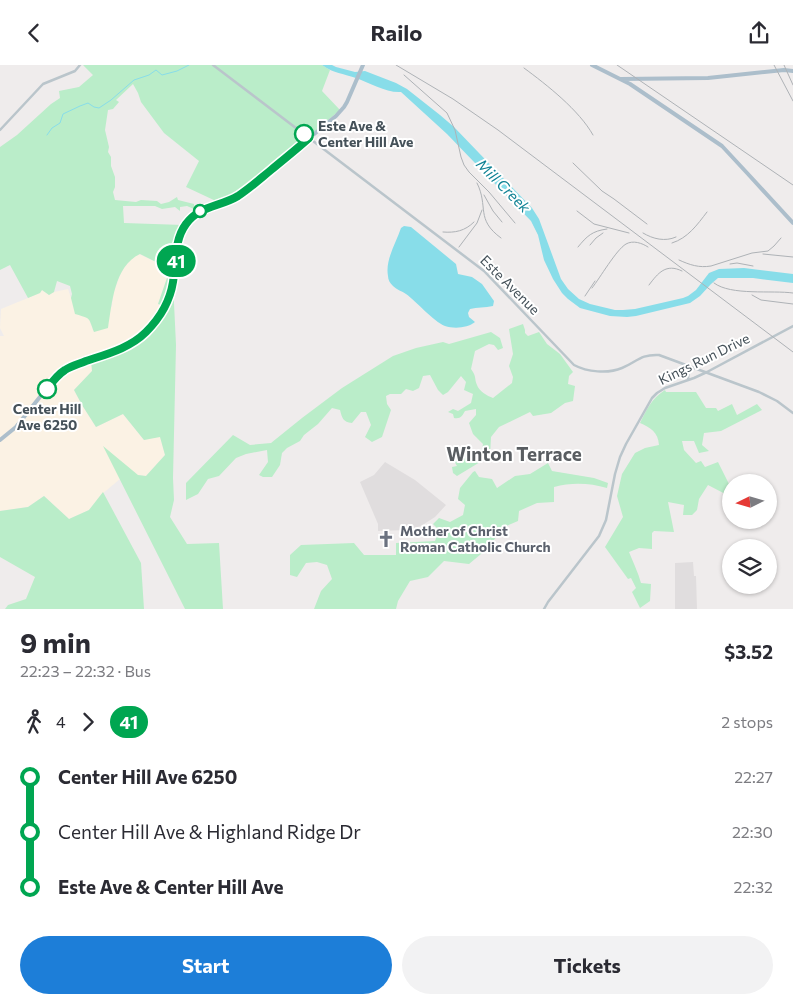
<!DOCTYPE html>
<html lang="en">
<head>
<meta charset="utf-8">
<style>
  body { margin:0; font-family:Commissioner,sans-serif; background:#f2f2f3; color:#2b2b33; height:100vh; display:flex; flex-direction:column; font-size:19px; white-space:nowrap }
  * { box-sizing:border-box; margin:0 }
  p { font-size:16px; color:#7c7c81 }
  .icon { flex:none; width:28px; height:28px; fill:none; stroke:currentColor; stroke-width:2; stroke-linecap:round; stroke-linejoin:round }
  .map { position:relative; height:544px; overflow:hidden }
  .details { display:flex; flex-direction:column; background:#fff; flex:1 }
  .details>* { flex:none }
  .badge { padding:0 10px; border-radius:16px; font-size:18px; line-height:32px }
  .needle { width:32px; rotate:265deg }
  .tools { position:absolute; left:722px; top:409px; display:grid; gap:10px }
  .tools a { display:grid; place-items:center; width:55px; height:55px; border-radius:50%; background:#fff; box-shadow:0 1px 4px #0004; font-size:25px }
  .map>.badge { position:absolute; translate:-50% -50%; box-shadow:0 0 0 2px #fff }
  .legs { display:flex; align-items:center; gap:8px; height:55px; padding:0 20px; font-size:16px }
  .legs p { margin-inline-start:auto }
  .head { display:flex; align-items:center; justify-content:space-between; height:85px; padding:0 20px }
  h1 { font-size:28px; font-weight:700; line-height:38px }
  .button { display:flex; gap:10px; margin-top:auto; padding:10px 20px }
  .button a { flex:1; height:58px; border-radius:30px; background:#1d7ed8; color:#fff; font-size:20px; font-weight:700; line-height:58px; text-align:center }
  .button a+a { background:#f2f2f3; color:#2b2b33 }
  ul { padding:0 20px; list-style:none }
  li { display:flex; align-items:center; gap:18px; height:55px; font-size:19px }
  li i { display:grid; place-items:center; width:8px; height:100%; margin:0 6px; background:currentColor }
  li i::after { content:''; width:12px; height:12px; margin:-6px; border:4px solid; border-radius:50%; background:#fff }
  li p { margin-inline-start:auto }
  li:first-child i { background:linear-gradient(#0000 50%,currentColor 0) }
  li:last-child i { background:linear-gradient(currentColor 50%,#0000 0) }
  header { display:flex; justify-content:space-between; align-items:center; height:65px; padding:0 20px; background:#fff; font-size:22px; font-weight:700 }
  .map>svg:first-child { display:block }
</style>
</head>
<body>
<header><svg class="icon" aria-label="back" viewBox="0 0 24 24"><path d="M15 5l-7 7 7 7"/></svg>Railo<svg class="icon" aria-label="share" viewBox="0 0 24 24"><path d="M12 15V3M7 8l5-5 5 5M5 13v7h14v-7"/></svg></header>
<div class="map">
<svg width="793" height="544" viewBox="0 0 793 544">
  <rect width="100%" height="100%" fill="#efecec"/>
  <path fill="#fbf2e4" d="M139,189L158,198L164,209L167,213L158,239L161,240L164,243L158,252L134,277L91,295L92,306L74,325L82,340L96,362L123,349L144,375L160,371L165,390L146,411L126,409L101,430L89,445L69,454L44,431L28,442L0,446V271H4L0,263L1,244L40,228L42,225L49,230L54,227L68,224L71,233L81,251H86L89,254L94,267L112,241L113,229L122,205L133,192Z"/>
  <path fill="#e0ddde" d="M385,397L415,415L446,440L435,452L421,461L407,465L378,466V459L360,417L374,410Z
    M693,497L694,511H696L697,544H675V498Z"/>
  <path fill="#baedc9" d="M83,0H322L330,5L322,26L340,45L245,125L229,133L218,137L186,122L199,96L164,68L141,37L138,28L133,19L116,35L119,37L113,44L108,45L105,65L109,82L108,87L111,92V101L115,112V122L113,127L115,135L136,137L141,135L157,136L161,139L169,137L177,132L178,135L194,139V144L187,141L180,142V146L175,142L162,144L155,141H123L124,158L183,160L177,171L170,220L161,240L158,239L167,213L164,209L158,198L140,189C114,201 112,239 108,263L94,267C88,251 91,254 75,249L71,233L72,229L70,221L57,216L54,227L49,230L42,225L40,228L28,233L10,200L0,205V82L17,70L51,39L60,33L59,26L79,22L93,10Z
    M173,217L176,280L173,413L174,435L170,452L187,479L219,478L223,544H185L103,381L138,410L146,411L165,390L160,372L144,375L123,349L96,362L82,340L74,325L92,306L91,295L125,282L150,262L165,240Z
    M523,259L525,265V268L528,271L539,267L547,279L560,289L573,307L569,311L568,319L575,321L573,336L565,338L551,348L533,351L530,347L499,362L491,372L490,391L457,411L453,408L452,402L457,401L449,387C459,379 463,382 470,392L482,384L483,379L473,369L469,358L476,350V344L465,346C462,351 461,354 454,353L453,349L448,347L453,344L458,346L471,338L473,329L464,325L466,317L461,311L448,327L443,330L438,325L430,310L423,311L419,323L413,326L406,324L401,329H390L386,331L387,339L391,345L382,372L372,377L365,372L371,360L366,347H361L352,358C343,357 342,353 340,345L332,343L318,359L304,370L300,376L287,383L282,388L280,400L272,412H263L259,410L268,397L267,385L246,389L236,393L219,411L208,414L198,429L186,435V418L233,370L250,380L271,378L302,353L342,323L393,291L416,283L443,277L449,279L491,267L500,273L503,283L498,285L494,280L489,279L475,286L471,304C477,312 474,313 477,320C479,326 487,331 493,333L512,318L513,312L509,301L513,289L509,264Z
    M665,325L666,327H696L706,343H716L718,346L732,339L737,350L757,339L762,345L721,366L704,368L702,380L709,386L699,388L694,376H682L684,385L696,398L701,396L705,402L718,397L731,423V432L708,420L699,434L697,445L692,450H683L684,440L668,437L674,467L654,466L652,468V484L639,483L629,487C633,497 638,507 641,518L651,519L650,536L640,543L632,527L636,523L631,513L628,514L605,482L623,452L617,431L622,409L635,388L645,383L659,380C658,367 651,363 640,358C647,344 651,334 665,325Z
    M548,398L552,406L594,413L608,418L607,423C590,418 572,417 554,422V437L537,438L519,446L518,456L504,462L487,484L469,499L444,496L428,512L410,516L398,536L396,544H314L321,526L332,514L327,500L317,497L306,498L297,512L290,510V490L301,480L354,478L364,490H396V478L435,476L439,465L433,459L439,453L450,457L463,450L465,440L458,434L460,423L473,407L475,406L479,412L492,414L497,423L515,411L530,409Z
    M103,427L141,498L144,544H5L8,540L26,534L35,512L0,492V446L28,442L44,431L69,454L89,445Z"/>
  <path fill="#88dde9" d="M322,0H332L336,2L355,7L365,6L396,18L407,24L440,50L454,62L532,143L539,154L561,214L568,224L579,234L590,239L615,245H623L635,244L683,233L688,231L696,225L709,208L719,204L744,203L793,209V218L753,213H718L711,219L700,231L690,238L636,251L627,252L610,251L580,243L568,234L562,228L553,214L544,195L538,170L531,156L447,69L401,27C386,28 370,18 356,13C342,8 335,9 322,0Z
    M404,161L411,162L456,199L458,209L472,212L482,219L494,236L493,241C485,243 477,242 470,244L468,248L469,252L475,257C468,263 454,264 445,261C433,256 417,237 406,229C402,226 397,225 393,221C390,218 388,215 388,211C385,195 396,178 401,163Z"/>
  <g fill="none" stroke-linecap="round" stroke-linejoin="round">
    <path stroke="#88dde9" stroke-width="1" d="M47,70L52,63L60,58L63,49L80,41L88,38L94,42L99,43L111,35L134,15L149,10L156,5L162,10L177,6L189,0"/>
    <path stroke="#bac5cb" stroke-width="2.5" d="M213,0L484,206L574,300C587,307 608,309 622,303C637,297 640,289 659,290L759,327L777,336L793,348
      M0,65L43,19L75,6L80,0
      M688,315L689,301
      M544,544L548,537L599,471L606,455L615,409L620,392L626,379L652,333L657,328L665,323L694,313L707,307L793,261"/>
    <path stroke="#acbecb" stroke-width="4" d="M592,0L630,19L722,81L748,109L793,158
      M621,14L708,13L784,5L793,6
      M0,375L16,362L55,313C73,295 102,293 124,283C132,279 139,273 146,267C159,254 170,237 173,218C176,199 174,176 186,159C201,140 223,141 242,128C254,120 265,109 277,100C297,84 316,67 336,51L344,42L347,37L363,0"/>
    <path stroke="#aeb2b6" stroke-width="1" d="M396,0L453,34L498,65L793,287
      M617,0L793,120
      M774,0L793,36
      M784,0L793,20
      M524,3C547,20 579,45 593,70
      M404,10L447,48L455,65L461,92L464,100L469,107L489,127L515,158
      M573,98L602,126L614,134L647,159
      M477,118C489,142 475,154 501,173
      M484,130L493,146L502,157
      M577,146L594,159L629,168
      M443,167C455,168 465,166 474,157
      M643,168C653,174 665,177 676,172
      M672,178C688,173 697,160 707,147
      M590,180L596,173L603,168
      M459,182L477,158L482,145
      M578,182C587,171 592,166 607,164
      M763,189L793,192
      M679,195C690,200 699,203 711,201L752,188L768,186L774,181L781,173
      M730,199L737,198L753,201
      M714,218C731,231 772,225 793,228
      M649,220C658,208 666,198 682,206
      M592,223C600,213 616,185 626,179C633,175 642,178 648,182
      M752,230L761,235L793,239
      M585,231L595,216"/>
  </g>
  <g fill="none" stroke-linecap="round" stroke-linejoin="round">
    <g stroke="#fff" stroke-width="11">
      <path id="line-1" d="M47,324C52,317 57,310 65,305C71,301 79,299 86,296C107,289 130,283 146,267C159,254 170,236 173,217C176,198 174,175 186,159C200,140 220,142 238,131C250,123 260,114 271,105C284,94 297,84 309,73L304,69"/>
    </g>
    <use href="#line-1" stroke="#00a651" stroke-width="8"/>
  </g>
  <defs>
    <g id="church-bare" transform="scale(1.35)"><path d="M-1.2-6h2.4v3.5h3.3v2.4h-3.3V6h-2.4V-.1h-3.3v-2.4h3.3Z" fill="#6b7280" stroke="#fff" stroke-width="2.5" paint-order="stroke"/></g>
  </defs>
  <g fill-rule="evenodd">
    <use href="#church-bare" x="386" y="474"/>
  </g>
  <g fill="#fff" stroke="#00a651" stroke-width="2.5">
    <circle cx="304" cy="69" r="9"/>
    <circle cx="200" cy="146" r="6"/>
    <circle cx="47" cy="324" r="9"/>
  </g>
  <g text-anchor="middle" stroke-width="4" stroke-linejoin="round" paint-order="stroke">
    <g font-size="14" font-weight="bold" fill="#455159" stroke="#fff" text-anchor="start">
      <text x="318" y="66">Este Ave &amp;<tspan x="318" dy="16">Center Hill Ave</tspan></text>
      <text x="47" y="349" text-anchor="middle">Center Hill<tspan x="47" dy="16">Ave 6250</tspan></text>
    </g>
    <g font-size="14" fill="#455159" stroke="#fff">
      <text transform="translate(510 220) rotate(45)" y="5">Este Avenue</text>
      <text transform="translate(704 294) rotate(-26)" y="5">Kings Run Drive</text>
    </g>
    <g font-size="14" font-weight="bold" fill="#5b616d" stroke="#fff" text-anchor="start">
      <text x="400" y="471">Mother of Christ<tspan x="400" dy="16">Roman Catholic Church</tspan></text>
    </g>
    <g font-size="15" font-style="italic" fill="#0f8294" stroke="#fff">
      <text transform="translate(503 121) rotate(45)" y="5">Mill Creek</text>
    </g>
    <g font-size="19" font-weight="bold" fill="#595d61" stroke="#fff">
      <text x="514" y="396">Winton Terrace</text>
    </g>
  </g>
</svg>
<div class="tools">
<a><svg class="needle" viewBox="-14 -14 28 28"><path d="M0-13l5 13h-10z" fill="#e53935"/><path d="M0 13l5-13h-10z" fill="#7c7c81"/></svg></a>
<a><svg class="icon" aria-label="layers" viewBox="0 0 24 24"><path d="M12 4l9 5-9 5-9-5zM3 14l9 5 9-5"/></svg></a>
</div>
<b class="badge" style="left:176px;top:196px;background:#00a651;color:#fff">41</b>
</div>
<section class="details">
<div class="head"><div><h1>9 min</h1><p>22:23 – 22:32 · Bus</p></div><b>$3.52</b></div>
<div class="legs"><svg class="icon" aria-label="walk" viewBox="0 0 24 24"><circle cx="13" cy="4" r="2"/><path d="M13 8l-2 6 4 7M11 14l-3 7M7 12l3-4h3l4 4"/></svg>4<svg class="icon" aria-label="forward" viewBox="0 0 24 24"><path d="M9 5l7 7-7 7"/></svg><b class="badge" style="background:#00a651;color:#fff">41</b><p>2 stops</p></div>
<ul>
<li><i style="color:#00a651"></i><b>Center Hill Ave 6250</b><p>22:27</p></li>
<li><i style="color:#00a651"></i><span>Center Hill Ave &amp; Highland Ridge Dr</span><p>22:30</p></li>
<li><i style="color:#00a651"></i><b>Este Ave &amp; Center Hill Ave</b><p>22:32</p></li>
</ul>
<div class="button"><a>Start</a><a>Tickets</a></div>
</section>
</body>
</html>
